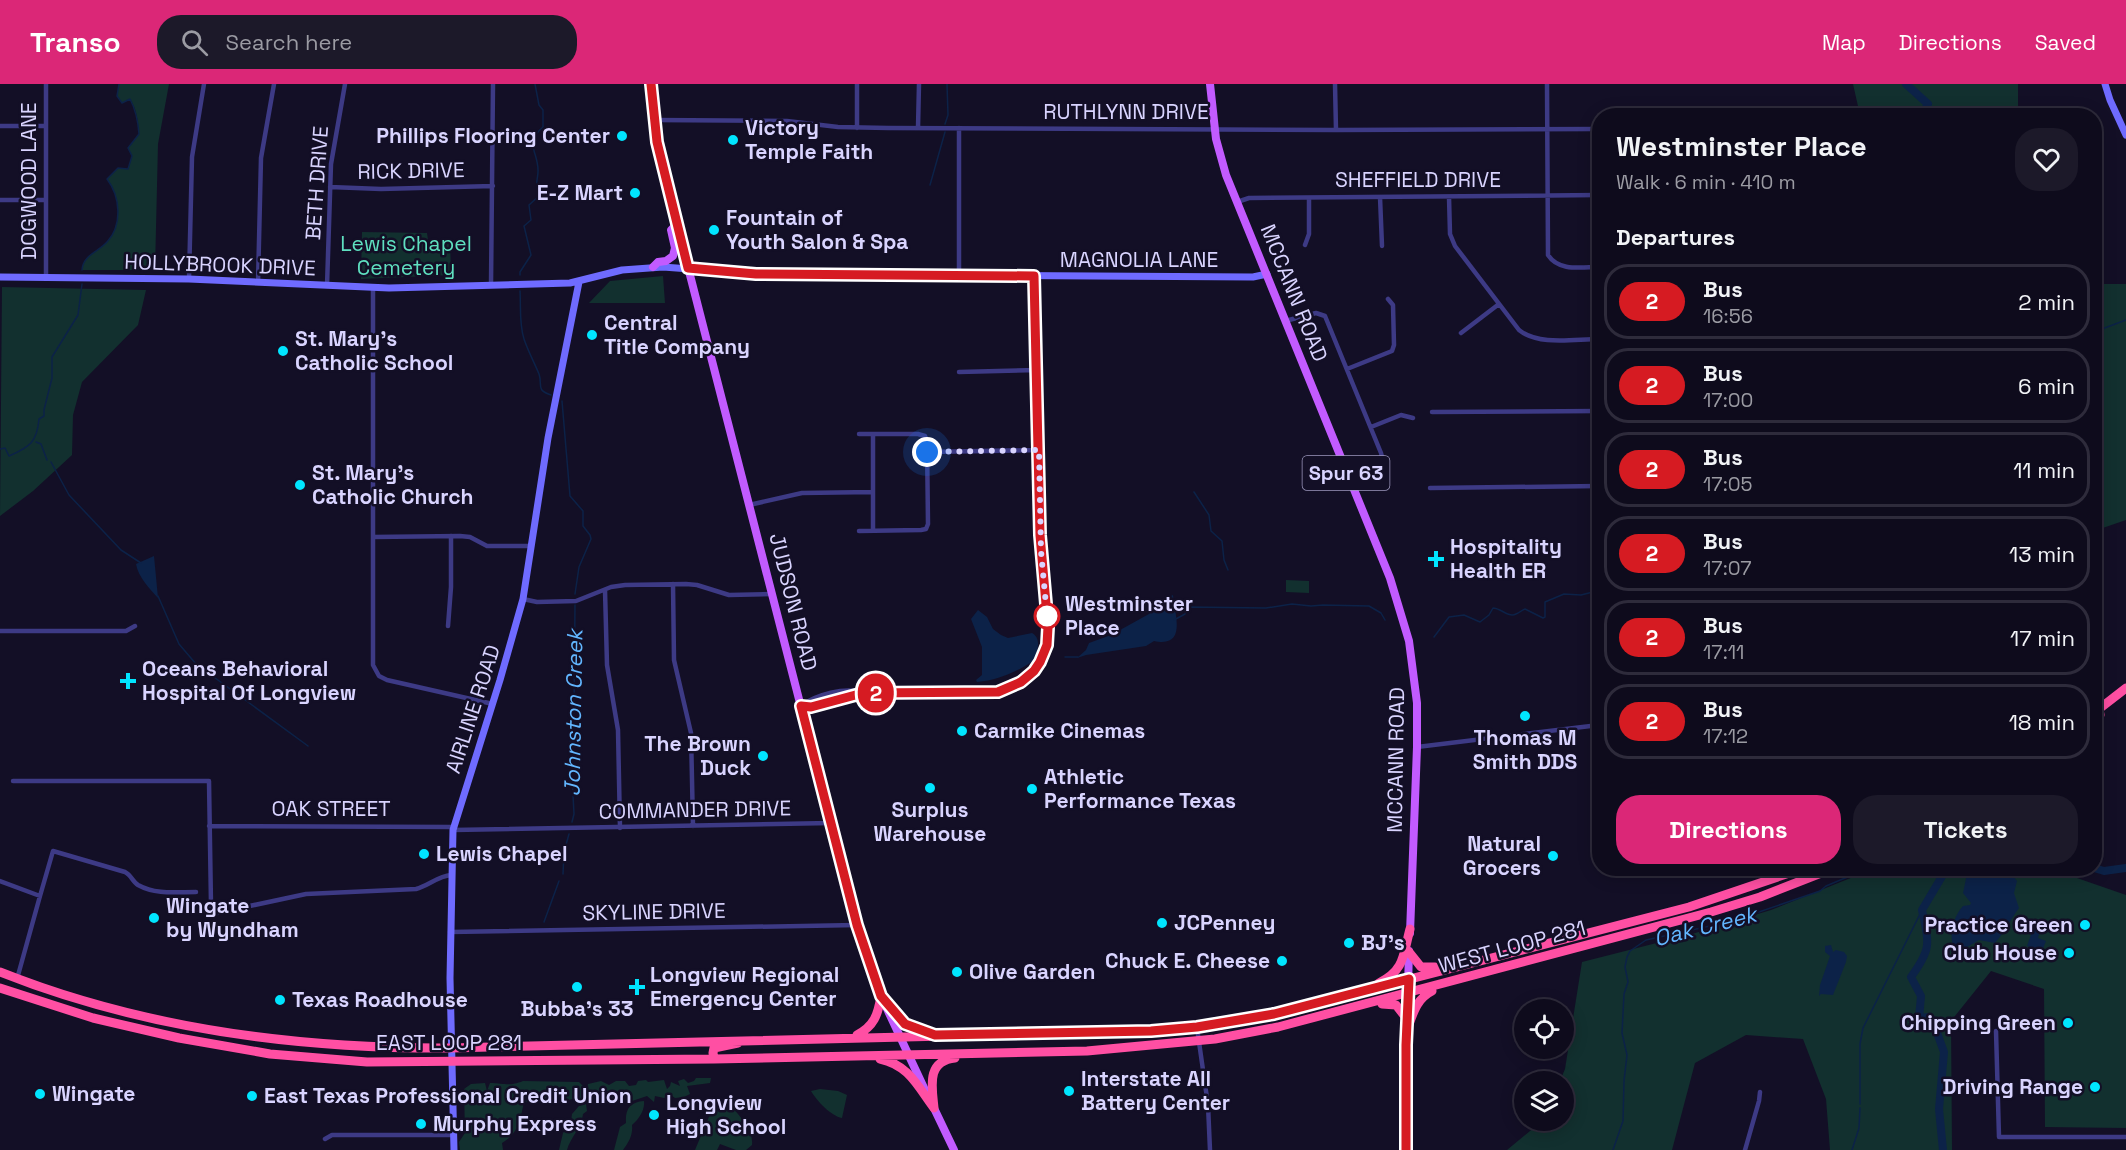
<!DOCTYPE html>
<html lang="en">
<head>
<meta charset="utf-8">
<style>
  body { margin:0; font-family:"Space Grotesk",sans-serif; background:#1c1929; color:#f1f3f6; height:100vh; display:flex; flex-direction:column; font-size:22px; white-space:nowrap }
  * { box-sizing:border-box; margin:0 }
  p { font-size:20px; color:#9b9ba3 }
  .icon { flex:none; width:33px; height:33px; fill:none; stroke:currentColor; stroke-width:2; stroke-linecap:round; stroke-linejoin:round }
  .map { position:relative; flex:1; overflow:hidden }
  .side { position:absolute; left:1592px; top:24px; width:510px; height:768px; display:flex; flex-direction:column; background:#0e0b1c; border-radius:24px; box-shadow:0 3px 15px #0003,0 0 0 2px #2e2b3b }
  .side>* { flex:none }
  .badge { padding:0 12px; border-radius:20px; font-size:21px; line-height:39px }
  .tools { position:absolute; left:1514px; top:915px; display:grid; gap:12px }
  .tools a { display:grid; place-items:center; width:60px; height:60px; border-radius:50%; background:#0e0b1c; box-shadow:0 3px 15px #0003,0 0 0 2px #2e2b3b; font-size:30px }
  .you { position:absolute; width:30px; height:30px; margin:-15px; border:4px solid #fff; border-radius:50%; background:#1a73e8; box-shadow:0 0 0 9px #1a73e833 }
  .map>.badge { position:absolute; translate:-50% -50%; box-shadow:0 0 0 3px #fff }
  h2 { padding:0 24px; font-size:22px; line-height:54px }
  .round { display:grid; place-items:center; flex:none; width:63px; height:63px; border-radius:24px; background:#1c1929 }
  .head { display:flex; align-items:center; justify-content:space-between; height:102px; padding:0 24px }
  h1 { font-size:28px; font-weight:700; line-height:45px }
  .action { display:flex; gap:12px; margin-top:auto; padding:12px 24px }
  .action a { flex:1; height:69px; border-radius:24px; background:#db2777; color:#fff; font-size:24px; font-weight:700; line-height:69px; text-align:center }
  .action a+a { background:#1c1929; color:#f1f3f6 }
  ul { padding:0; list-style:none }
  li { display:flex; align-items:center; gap:18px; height:75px; margin:0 12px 9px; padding:0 12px; border:3px solid #2e2b3b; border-radius:24px }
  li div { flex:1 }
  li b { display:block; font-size:22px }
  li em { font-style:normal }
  li .badge { min-width:66px; font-weight:700; text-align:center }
  header { display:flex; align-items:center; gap:36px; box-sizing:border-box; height:84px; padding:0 30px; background:#db2777; color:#fff }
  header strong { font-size:28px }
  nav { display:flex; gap:33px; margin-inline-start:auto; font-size:21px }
  .search { width:420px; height:54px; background:#1c1929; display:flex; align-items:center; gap:15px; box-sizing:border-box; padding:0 21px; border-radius:24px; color:#9b9ba3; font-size:22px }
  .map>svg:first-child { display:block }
</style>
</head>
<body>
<header>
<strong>Transo</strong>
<div class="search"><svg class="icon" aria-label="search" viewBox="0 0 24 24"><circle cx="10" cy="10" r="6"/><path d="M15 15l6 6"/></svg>Search here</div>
<nav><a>Map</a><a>Directions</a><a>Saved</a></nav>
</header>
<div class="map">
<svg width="2126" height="1066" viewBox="0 0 2126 1066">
  <rect width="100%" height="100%" fill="#130f26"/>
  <path fill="#12302f" d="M119,0H169L158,60L155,186H82C83,170 98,168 107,158C122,140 121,113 107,95L118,84L128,85L132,72L128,64L139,50C138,37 137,26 130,15L122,19L117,12Z
    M1853,0H2018V31H1860Z
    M362,148L427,149L428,156H450L451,191L361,195Z
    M663,192L665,219H589L610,197Z
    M2094,200H2126V436L2094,447Z
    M2,203L146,206L138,241L82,298L73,331L72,371L33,407L0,432Z
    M1286,496L1309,497V509L1286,508Z
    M1873,785H2051L2126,811V1044L2045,1043L2044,905L1991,887L1951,937L1952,1066H1830L1826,1015L1803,955L1746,951L1695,979L1672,1066H1507L1542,1037L1563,1036V998L1560,997L1565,985L1582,878L1692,850L1771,826Z
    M696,994H711L710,999L687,1002L690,1010L684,1013L675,1014L671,1011L664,1014L655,1012L654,1018L647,1012L632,1017L615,1011L617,1015L607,1018L603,1015H594L592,1010L586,1009L588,1000L601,997L609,1001L616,997H625L629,1002L636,1001L638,997L646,996L648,998L664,996L667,1005L670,1002L671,998L680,1002L678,997L684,995L688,999L694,997Z
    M523,997L579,998L585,1004L579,1018L577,1014L556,1019L552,1011L549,1010L546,1019L524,1018C520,1036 519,1049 502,1059L503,1066H460L459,1058L465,1049L464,1005L471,1000L485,999L487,1007L490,999C505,999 508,1003 523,997Z
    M820,1005L838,1007L847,1011L842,1034C831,1032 817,1017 811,1007Z
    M726,1016C736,1029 754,1044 752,1061L746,1066H736L720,1060L717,1066H695L711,1028Z
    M644,1017C645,1026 639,1035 632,1041C633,1051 629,1058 623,1066H614L620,1043L626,1039C625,1025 630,1018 644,1017Z
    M586,1020L587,1027L583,1030C582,1043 570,1054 567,1066H559L563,1049L571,1038L572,1030L579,1022Z"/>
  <path fill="#0c2248" d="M154,472L158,514C150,505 138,493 136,480Z
    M1173,511C1175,531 1187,564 1154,557L1146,562L1086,571L1077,574L1086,566L1089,559L1111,551L1149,530L1158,518Z
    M978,526L987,533L993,545L1001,551L1008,554L1032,549C1042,555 1037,566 1035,576C1016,588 999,596 977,598L976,596L982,591V563L971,535Z
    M1968,785C1986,784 2005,781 2017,797L2014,809L2019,824C2010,836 2004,849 1995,859L1979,856C1971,860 1964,868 1954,863C1948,852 1954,831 1963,822L1970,821L1971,819L1963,809Z
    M2033,845L2040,847L2038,854L2046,857L2042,867L2027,862Z
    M1831,861L1833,868L1836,866L1844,868L1847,872L1846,878L1833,911L1821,910L1819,912L1820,901L1830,872L1825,868V862Z"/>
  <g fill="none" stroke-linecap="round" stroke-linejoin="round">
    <path stroke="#0c2248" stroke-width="1.5" d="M945,40L948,31L947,0
      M930,101L945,48
      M82,186C83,171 98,168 107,158C123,141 120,112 107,95L118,84L128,85L132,72L128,64L139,50C138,37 136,26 130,15L122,19L117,12L119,0
      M520,191V188L531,171L524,142L531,136L529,121L540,111C535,97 537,101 538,88C539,68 523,60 543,43V26L539,21L535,0
      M520,207C521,223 519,240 524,255C528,267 534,278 539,290C543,301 535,306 551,311
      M2094,248L2126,236
      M562,317L570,412L583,427V442L590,451L591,455L579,483L575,510
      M36,358L41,360L47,376
      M0,365L5,364L9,372C30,363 37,358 39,335L44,332V326L52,294V273L78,231L82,200
      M51,378L69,411L121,466L141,479
      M1194,408L1209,431L1211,447L1222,457L1224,476L1228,486
      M158,512L179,560L196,580L308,662
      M1174,536L1185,530L1188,523L1266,524L1292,520L1311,522L1323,521L1369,522L1381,529L1385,536
      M1434,553L1449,533L1464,531L1480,538L1489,531L1493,524C1501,524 1508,534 1516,530C1519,529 1522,526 1525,525L1543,534L1545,533V518L1564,510L1581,511L1593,508L1599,512
      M1065,573H1078
      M572,738L574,730L570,654L574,626L575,521
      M563,790L564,768L569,750
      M544,838L559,797
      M1860,1020V960L1863,944L1922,826
      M1613,1066L1623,1037L1624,997L1627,971L1622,949L1624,910L1628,898L1625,883L1627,873L1630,867L1646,856L1710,842H1718L1820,807L1826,802L1869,784
      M1852,1066L1859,1044L1860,1024"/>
    <path stroke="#0c2248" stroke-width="8" d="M1906,0L1928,20L1924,27L1925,32
      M2094,784L2104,787L2126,784
      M1943,1066L1939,1025L1944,968L1932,935L1928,933L1919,935L1921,912L1911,893C1932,864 1929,860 1922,826L1947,784"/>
    <path stroke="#3d3a85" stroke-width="4.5" d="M1335,0L1336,46
      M1547,0L1548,171C1559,188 1582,183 1599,183
      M654,36L787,37L838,43L888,44L1336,46L1599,45
      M0,42H46
      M857,44V0
      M918,44L919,0
      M959,44V191
      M330,103L381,105L493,102
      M1380,113L1382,162
      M1449,113L1450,150L1455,162L1519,246C1539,262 1574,255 1599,255
      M0,116H46
      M1237,118L1249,114L1599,111
      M1305,161L1309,150V114
      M46,193V0
      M189,195L192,73L204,0
      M258,199L261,74L274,0
      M491,201L493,0
      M327,202L331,80L345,0
      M373,204V581L379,592L387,596L493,620
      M1285,237L1316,229L1325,232L1381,369L1383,377L1380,382L1349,394
      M1461,249L1499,220
      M1347,285L1392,267L1394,261L1393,221L1388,215
      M959,288L1037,286
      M1432,328L1599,327
      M1371,343L1401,331L1413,334
      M927,368L1039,366
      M1430,404L1599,402
      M749,421L802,409L873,408
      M859,447L921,446L926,445L928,440L927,357L925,352L918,350H859
      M873,447V350
      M373,453L460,452L470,453L487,462H532
      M673,500L674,576L691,649L693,742
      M605,506L607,581L618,646L620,744
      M523,515L537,518L576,517L611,503L625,501L686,500L697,501L729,511L772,510
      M448,542L451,503V452
      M0,547H126L135,542
      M801,622C815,611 846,602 863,609L998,608C1029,600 1048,575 1048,543L1040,435L1034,192
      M802,622L811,623L863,609
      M1417,663L1599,641
      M13,697H209L211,821L212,826L217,829L306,810L416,805C428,802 438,792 451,791
      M209,742L453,743
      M453,746L831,739
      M0,797L40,812L53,767L125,788C131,791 133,798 138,801C156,811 176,808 196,808
      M450,848L857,841
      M17,895L40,812
      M1197,944L1208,1021L1210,1066
      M1996,947L1999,1053H2126
      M325,1055L332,1051H452
      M1745,1066L1759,1017L1760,1008"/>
    <path stroke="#6f6bff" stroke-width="7" d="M2105,0L2110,16L2126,51
      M0,193L189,195L389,204L570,199L622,186L663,183L756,190L1253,193L1267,190
      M454,1066L450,894L453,746L500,596L523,515L548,354L579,198"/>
    <path stroke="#c25bff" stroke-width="8" d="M651,0L654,43L663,86L857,841L881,912L925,1006
      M1210,0L1216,55L1226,91L1390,494L1409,557L1417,619V663L1410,849
      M653,183L658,178L666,177L673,172L675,164L671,146L677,140
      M932,1020L954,1066
      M1406,1066L1405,1010L1409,867"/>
    <path stroke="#ff4fa3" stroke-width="9" d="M2100,631L2099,625L2126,604
      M1409,868L1421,883H1435
      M0,888C143,945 298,965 451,964L1151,947L1212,941L1274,930L1689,823L1804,784
      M1379,899C1405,886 1403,871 1410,845
      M0,904L93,934L179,954L270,970L367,978L714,975L1087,967L1215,955L1278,943L1711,828L1760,813L1834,784
      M881,912L901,938L924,949
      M1382,920L1396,921L1407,935
      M1407,946C1413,930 1416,915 1432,907
      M857,951C874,942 878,931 881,912
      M714,975L713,969L714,964L738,959
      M880,975C909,981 918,1003 934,1024
      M934,1024C932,1003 926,977 955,974"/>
  </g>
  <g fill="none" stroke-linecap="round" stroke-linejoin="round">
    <g stroke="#fff" stroke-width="14">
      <path id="line" d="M651,0L657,58L688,184L756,190L1034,192L1040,451L1048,543L1047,561L1040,578L1034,587L1021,598L998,608L863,609L811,623L801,622L857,841L881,912L905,940L935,951L1151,947L1197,943L1274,930L1409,895L1406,961V1066"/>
    </g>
    <use href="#line" stroke="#d61b22" stroke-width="9"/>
    <path stroke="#d9d4ff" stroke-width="6" stroke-dasharray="0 10.8" d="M927,368L1039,366L1041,467L1047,532"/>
  </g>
  <g fill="#00e5ff" stroke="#130f26" stroke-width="2">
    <circle cx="622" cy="52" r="6"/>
    <circle cx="733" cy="56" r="6"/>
    <circle cx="635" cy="109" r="6"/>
    <circle cx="714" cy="146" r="6"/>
    <circle cx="592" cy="251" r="6"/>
    <circle cx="283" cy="267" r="6"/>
    <circle cx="300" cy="401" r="6"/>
    <path d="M1433 466h6v6h6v6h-6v6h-6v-6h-6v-6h6z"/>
    <path d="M125 588h6v6h6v6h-6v6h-6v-6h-6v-6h6z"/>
    <circle cx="1525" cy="632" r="6"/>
    <circle cx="962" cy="647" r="6"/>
    <circle cx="763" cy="672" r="6"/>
    <circle cx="930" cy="704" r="6"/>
    <circle cx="1032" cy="705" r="6"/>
    <circle cx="424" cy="770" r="6"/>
    <circle cx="1553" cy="772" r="6"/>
    <circle cx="154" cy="834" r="6"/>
    <circle cx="1162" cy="839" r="6"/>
    <circle cx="2085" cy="841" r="6"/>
    <circle cx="1349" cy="859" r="6"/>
    <circle cx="2069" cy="869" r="6"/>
    <circle cx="1282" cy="877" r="6"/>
    <circle cx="957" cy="888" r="6"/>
    <circle cx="577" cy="903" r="6"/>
    <path d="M634 894h6v6h6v6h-6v6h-6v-6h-6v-6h6z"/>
    <circle cx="280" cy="916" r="6"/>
    <circle cx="2068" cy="939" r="6"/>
    <circle cx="2095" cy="1003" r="6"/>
    <circle cx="1069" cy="1007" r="6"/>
    <circle cx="40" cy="1010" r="6"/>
    <circle cx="252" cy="1012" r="6"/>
    <circle cx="654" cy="1031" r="6"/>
    <circle cx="421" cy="1040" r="6"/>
  </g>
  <circle fill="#fff" stroke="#d61b22" stroke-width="3" cx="1047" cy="532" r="12"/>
  <g text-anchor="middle" stroke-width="5" stroke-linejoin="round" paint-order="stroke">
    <rect fill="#130f26" stroke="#9e99be" stroke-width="1.5" x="1302.5" y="372" width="87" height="34" rx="4.5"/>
    <g font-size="20" font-weight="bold" fill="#d9d4ff">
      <text x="1346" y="396">Spur 63</text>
    </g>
    <g font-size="21" fill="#d9d4ff" stroke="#130f26">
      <text x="1126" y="35">RUTHLYNN DRIVE</text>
      <text transform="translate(411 87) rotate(-1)" y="7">RICK DRIVE</text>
      <text x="1418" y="103">SHEFFIELD DRIVE</text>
      <text transform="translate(29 97) rotate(-90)" y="7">DOGWOOD LANE</text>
      <text transform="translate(317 99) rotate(-86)" y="7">BETH DRIVE</text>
      <text x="1139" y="183">MAGNOLIA LANE</text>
      <text transform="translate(220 181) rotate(2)" y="7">HOLLYBROOK DRIVE</text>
      <text transform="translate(1294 209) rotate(68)" y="7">MCCANN ROAD</text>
      <text transform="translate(793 518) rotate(76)" y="7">JUDSON ROAD</text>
      <text transform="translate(473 625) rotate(-72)" y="7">AIRLINE ROAD</text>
      <text transform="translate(1396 676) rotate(-89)" y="7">MCCANN ROAD</text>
      <text x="331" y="732">OAK STREET</text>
      <text transform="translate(695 726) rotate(-1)" y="7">COMMANDER DRIVE</text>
      <text transform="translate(654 828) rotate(-1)" y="7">SKYLINE DRIVE</text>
      <text transform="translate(1512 863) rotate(-15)" y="7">WEST LOOP 281</text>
      <text x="449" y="966">EAST LOOP 281</text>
    </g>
    <g font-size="21" font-weight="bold" fill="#d9d4ff" stroke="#130f26" text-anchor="start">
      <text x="745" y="51">Victory<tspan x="745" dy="24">Temple Faith</tspan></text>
      <text x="610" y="59" text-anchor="end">Phillips Flooring Center</text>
      <text x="623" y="116" text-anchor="end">E-Z Mart</text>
      <text x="726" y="141">Fountain of<tspan x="726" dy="24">Youth Salon &amp; Spa</tspan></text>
      <text x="604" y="246">Central<tspan x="604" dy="24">Title Company</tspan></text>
      <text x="295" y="262">St. Mary's<tspan x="295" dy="24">Catholic School</tspan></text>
      <text x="312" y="396">St. Mary's<tspan x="312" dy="24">Catholic Church</tspan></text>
      <text x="1450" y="470">Hospitality<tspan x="1450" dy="24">Health ER</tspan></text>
      <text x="142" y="592">Oceans Behavioral<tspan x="142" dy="24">Hospital Of Longview</tspan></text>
      <text x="974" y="654">Carmike Cinemas</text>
      <text x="1525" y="661" text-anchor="middle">Thomas M<tspan x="1525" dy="24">Smith DDS</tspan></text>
      <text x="751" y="667" text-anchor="end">The Brown<tspan x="751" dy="24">Duck</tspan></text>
      <text x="1044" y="700">Athletic<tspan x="1044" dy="24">Performance Texas</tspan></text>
      <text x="930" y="733" text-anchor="middle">Surplus<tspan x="930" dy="24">Warehouse</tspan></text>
      <text x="1541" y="767" text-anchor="end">Natural<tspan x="1541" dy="24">Grocers</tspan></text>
      <text x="436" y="777">Lewis Chapel</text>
      <text x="166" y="829">Wingate<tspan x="166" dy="24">by Wyndham</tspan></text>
      <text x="1174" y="846">JCPenney</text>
      <text x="2073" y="848" text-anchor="end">Practice Green</text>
      <text x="1361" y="866">BJ's</text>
      <text x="2057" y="876" text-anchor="end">Club House</text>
      <text x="1270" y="884" text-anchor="end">Chuck E. Cheese</text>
      <text x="969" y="895">Olive Garden</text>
      <text x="650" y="898">Longview Regional<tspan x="650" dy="24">Emergency Center</tspan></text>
      <text x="292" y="923">Texas Roadhouse</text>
      <text x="577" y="932" text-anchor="middle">Bubba's 33</text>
      <text x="2056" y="946" text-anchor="end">Chipping Green</text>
      <text x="1081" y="1002">Interstate All<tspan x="1081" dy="24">Battery Center</tspan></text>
      <text x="2083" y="1010" text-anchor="end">Driving Range</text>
      <text x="52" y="1017">Wingate</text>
      <text x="264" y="1019">East Texas Professional Credit Union</text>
      <text x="666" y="1026">Longview<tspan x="666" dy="24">High School</tspan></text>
      <text x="433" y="1047">Murphy Express</text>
    </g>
    <g font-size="21" fill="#5fe0c0" stroke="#130f26">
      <text x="406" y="167">Lewis Chapel<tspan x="406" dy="24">Cemetery</tspan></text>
    </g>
    <g font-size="21" font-weight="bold" fill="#d9d4ff" stroke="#130f26" text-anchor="start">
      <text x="1065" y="527">Westminster<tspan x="1065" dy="24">Place</tspan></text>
    </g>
    <g font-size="22" font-style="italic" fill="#62b6ff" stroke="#130f26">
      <text transform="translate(573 629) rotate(-89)" y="8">Johnston Creek</text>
      <text transform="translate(1705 842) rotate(-14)" y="8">Oak Creek</text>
    </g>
  </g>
</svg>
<div class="tools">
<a><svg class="icon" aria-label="locate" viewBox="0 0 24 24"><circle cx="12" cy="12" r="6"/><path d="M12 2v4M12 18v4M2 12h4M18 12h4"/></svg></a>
<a><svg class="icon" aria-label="layers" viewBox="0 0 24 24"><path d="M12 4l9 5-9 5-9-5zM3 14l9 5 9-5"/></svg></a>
</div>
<div class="you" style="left:927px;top:368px"></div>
<b class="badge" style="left:876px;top:609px;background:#d61b22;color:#fff">2</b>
<section class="side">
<div class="head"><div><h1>Westminster Place</h1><p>Walk · 6 min · 410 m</p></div><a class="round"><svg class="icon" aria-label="heart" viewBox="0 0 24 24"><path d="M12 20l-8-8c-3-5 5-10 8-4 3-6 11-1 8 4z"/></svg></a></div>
<h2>Departures</h2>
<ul>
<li><span class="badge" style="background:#d61b22;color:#fff">2</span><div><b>Bus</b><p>16:56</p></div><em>2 min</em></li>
<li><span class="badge" style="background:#d61b22;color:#fff">2</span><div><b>Bus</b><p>17:00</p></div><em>6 min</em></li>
<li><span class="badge" style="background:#d61b22;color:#fff">2</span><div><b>Bus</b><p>17:05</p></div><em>11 min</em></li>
<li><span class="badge" style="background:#d61b22;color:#fff">2</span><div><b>Bus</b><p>17:07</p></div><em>13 min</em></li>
<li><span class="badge" style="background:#d61b22;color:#fff">2</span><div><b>Bus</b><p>17:11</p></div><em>17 min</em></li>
<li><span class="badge" style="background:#d61b22;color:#fff">2</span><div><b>Bus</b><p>17:12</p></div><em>18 min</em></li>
</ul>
<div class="action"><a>Directions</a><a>Tickets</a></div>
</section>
</div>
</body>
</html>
